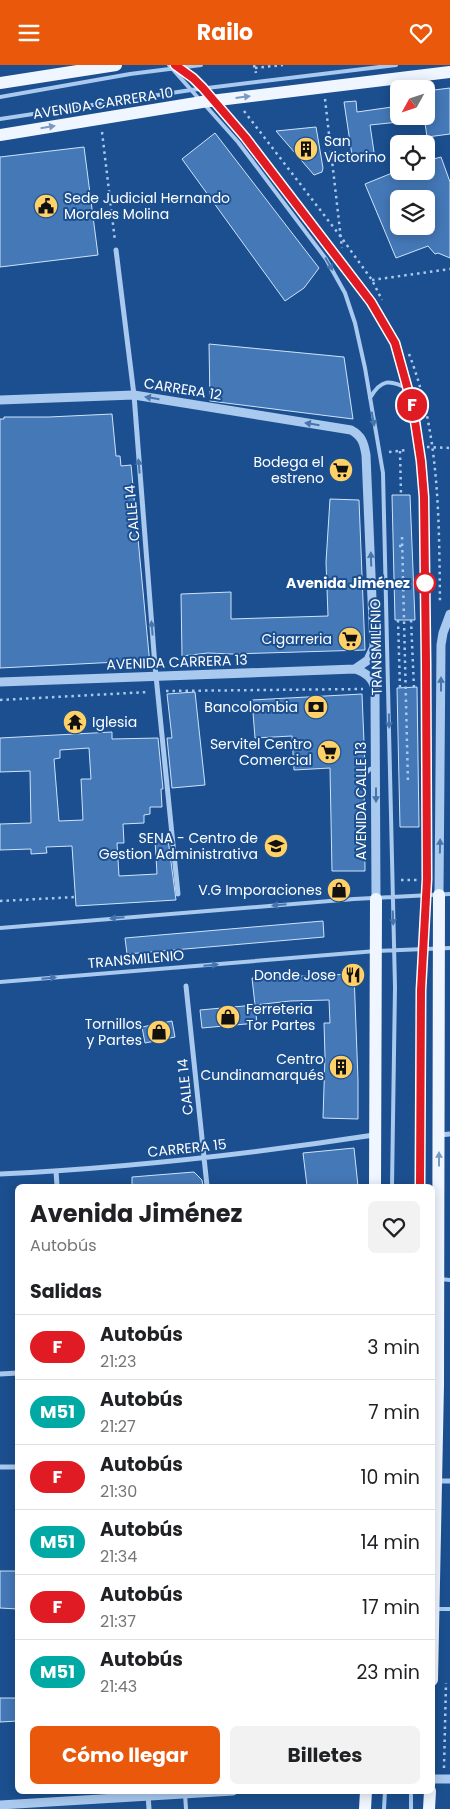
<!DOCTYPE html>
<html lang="es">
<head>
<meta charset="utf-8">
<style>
  body { margin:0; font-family:Poppins,sans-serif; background:#f2f2f2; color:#202124; height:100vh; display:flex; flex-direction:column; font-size:19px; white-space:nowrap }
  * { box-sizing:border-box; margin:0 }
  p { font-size:16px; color:#757577 }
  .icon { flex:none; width:28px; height:28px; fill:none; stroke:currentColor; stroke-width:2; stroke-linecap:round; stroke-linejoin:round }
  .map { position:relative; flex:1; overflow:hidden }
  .panel { position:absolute; left:15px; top:1119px; width:420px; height:610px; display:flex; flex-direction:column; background:#fff; border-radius:8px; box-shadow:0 2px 12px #0003 }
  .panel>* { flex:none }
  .badge { padding:0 10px; border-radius:16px; font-size:18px; line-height:32px }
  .needle { width:32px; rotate:230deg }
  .controls { position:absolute; left:390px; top:15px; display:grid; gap:10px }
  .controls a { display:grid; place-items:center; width:45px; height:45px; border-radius:8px; background:#fff; box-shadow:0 2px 12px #0003; font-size:25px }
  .map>.badge { position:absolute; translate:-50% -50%; box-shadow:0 0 0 2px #fff }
  h2 { padding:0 15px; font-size:19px; line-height:45px }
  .round { display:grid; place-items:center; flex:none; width:52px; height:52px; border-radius:8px; background:#f2f2f2 }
  .headline { display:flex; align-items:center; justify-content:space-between; height:85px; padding:0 15px }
  h1 { font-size:24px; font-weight:700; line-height:38px }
  .action { display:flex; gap:10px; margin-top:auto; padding:10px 15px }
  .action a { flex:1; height:58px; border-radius:8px; background:#ea580c; color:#fff; font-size:20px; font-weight:700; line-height:58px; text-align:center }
  .action a+a { background:#f2f2f2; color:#202124 }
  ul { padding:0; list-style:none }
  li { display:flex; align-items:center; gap:15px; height:65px; padding:0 15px; border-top:1px solid #e0e0e0 }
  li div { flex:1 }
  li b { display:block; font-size:19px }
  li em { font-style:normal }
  li .badge { min-width:55px; font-weight:700; text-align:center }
  header { display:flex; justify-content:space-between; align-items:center; height:65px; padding:0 15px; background:#ea580c; color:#fff; font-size:22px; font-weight:700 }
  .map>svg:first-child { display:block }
</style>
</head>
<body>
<header><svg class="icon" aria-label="menu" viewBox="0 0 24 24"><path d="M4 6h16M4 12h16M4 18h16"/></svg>Railo<svg class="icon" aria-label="heart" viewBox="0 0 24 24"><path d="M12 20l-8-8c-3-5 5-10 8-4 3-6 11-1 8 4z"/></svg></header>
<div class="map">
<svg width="450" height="1744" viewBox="0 0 450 1744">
  <rect width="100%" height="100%" fill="#1b4f8f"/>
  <path fill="#4478b7" stroke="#cfe3fa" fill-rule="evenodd" d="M450,23V69L427,72L424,51H426V26Z
    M356,36L357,47L399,41V57L370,60L375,94L353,97L344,37Z
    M316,62L323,103L322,107L314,110L276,66Z
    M215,68L319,203L304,223L285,236L182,94Z
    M84,82L98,190L0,202V92Z
    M441,92L450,117V193L438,188L435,189L428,181L396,193L365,119L397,106H426V96ZM399,134H426V161H399Z
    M209,279L344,292L353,354L210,336Z
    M112,349L116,391H120L121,401L131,400L150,600L118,602V597L0,603V354H4V352H49Z
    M392,430H410L415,555H395Z
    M330,434L359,435L365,585L232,589L208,588L182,591L181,529L231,527V554L328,551L326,497Z
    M417,622L419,762H400L397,623Z
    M195,627L205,720L172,723L167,673H172L167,629Z
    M362,629L365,701L360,710L364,714L365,806H332L330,703L294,705L292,671L255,673L252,635Z
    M112,667V674L158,673L163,724H161L162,742H150V749L144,750V758L123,759L124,778H117L119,811L157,809L155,775L168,774L176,835L76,841L72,781L46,782L47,788L31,789V784L0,785V759L31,758L30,706L0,707V673ZM89,683L91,714H81L83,755L59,756L54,694L60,693V685Z
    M323,856L324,872L127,889L125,873Z
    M354,909L358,1015V1054L323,1053L325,991L324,958H330L329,935L290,936L255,940L252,913Z
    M255,940L257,958L202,963L200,945Z
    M172,956L175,972L145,978L142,962Z
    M354,1083L358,1121H307L303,1088Z
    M194,1107L202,1115L203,1121H132V1112Z
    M0,1506H18V1544L0,1543Z
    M0,1633H18V1656L0,1657Z"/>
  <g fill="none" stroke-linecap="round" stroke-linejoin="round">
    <path stroke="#a9c9ee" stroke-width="2.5" stroke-dasharray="2.5 4" stroke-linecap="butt" d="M254,0L256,8
      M255,3L283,0
      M325,34L342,183
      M244,46L341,172L372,215L382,235
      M102,67L115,176
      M372,215L450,204
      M409,289C440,368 439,456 440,539
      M427,382L450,383
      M400,386L401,430
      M389,387L407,385
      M402,472L408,719
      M399,481H405
      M398,555L400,623
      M411,555L414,623
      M166,626L363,624
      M0,635L148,627
      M401,815H417
      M0,836L76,832
      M444,1703L446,1618"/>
    <path stroke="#a9c9ee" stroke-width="4" d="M169,0L200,35
      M175,0L193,13L212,34
      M0,32L130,9L201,0
      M217,39L245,72L371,237L395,279L413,343L421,396L423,432L426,598L427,814L421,925L420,1121
      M205,40L238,77L326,194L345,228L355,258L365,303L383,408L395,922L392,1121
      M0,54L191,25L396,0
      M370,333C381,314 390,314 408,324
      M364,710L370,704L374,703
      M0,863L354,834L450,829
      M0,917L376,886L450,883
      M440,1214L450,1215
      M435,1544H450
      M185,1729L186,1744
      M384,1744L385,1726
      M411,1744V1726"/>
    <path stroke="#a9c9ee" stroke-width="5" d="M116,185L134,330L155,601L178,829
      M186,921L207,1121
      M439,1070L450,1069
      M56,1106L57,1121
      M0,1109C125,1103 250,1089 374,1070
      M0,1309L18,1308
      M0,1402H18
      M437,1416H450
      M148,1730L149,1744"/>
    <path stroke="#a9c9ee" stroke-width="9" d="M0,335L134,330L351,365C362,371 364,378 366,390L374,582L368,595L355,604
      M0,617L355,604C365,607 373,613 375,624L376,834
      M439,830L441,580L443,568L450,549
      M432,1714H450
      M0,1740L233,1726"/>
    <path stroke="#f0f6ff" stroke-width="12" d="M0,18L116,0
      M0,70L202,37L450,7
      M375,1121L376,834
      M432,1615L438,1320L439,830
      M365,1744L366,1726
      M429,1744L430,1726"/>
  </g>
  <defs><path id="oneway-solid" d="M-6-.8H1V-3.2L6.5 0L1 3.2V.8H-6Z" transform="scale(1.25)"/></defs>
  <g fill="#7b9ac1">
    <use href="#oneway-solid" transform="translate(243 32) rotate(-7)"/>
    <use href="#oneway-solid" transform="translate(48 62) rotate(-9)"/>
    <use href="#oneway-solid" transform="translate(439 1094) rotate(-90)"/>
  </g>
  <g fill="#4674ac">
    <use href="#oneway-solid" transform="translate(329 199) rotate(60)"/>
    <use href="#oneway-solid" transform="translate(152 333) rotate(-171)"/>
    <use href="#oneway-solid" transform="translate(373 354) rotate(80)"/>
    <use href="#oneway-solid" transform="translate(312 359) rotate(-171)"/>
    <use href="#oneway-solid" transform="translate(139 401) rotate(-95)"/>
    <use href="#oneway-solid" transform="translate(371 494) rotate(-92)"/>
    <use href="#oneway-solid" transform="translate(152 563) rotate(-95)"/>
    <use href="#oneway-solid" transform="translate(441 619) rotate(-90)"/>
    <use href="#oneway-solid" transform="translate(389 656) rotate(89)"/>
    <use href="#oneway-solid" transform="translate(376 730) rotate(90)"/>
    <use href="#oneway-solid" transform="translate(440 781) rotate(-89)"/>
    <use href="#oneway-solid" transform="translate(279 840) rotate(175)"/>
    <use href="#oneway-solid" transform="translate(117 853) rotate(175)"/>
    <use href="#oneway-solid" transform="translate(393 853) rotate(88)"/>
    <use href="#oneway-solid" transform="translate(211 900) rotate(-5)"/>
    <use href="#oneway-solid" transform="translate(49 913) rotate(-5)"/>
  </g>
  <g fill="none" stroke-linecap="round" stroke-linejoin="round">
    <g stroke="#fff" stroke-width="11">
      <path id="line" d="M175,0L193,13L203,23L245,72L371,237L395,278L413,343L421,396L424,432L426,598L427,814L421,925L420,1121"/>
    </g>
    <use href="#line" stroke="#e01b24" stroke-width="8"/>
  </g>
  <defs>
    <g id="building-disc" transform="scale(1.25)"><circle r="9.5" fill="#ffd166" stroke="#1b4f8f"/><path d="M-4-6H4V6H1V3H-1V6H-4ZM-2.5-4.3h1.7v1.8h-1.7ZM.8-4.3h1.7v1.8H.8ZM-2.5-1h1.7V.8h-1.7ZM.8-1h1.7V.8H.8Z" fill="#111"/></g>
    <g id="civic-disc" transform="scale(1.25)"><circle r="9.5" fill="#ffd166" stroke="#1b4f8f"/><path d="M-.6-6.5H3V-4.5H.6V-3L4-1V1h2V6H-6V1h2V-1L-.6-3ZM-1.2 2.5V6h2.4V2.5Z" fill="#111"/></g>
    <g id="supermarket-disc" transform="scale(1.25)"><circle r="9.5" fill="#ffd166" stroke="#1b4f8f"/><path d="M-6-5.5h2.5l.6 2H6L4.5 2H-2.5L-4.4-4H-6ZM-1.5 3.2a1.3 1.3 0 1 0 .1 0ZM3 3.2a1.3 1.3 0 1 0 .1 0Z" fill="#111"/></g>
    <g id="bank-disc" transform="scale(1.25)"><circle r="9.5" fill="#ffd166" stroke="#1b4f8f"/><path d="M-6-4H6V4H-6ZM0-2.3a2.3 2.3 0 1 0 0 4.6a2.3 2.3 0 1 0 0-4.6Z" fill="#111"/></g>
    <g id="temple-disc" transform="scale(1.25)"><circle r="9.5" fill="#ffd166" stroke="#1b4f8f"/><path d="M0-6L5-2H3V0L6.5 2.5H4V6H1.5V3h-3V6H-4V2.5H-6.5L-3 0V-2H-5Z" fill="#111"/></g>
    <g id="university-disc" transform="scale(1.25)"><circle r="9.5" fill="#ffd166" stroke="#1b4f8f"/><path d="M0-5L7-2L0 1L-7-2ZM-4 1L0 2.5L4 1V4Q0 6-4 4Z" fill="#111"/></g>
    <g id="shop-disc" transform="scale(1.25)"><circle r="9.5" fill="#ffd166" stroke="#1b4f8f"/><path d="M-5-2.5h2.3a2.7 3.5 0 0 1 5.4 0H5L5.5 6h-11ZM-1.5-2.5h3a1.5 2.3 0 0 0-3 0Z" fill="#111"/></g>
    <g id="restaurant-disc" transform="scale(1.25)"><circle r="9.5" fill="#ffd166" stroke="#1b4f8f"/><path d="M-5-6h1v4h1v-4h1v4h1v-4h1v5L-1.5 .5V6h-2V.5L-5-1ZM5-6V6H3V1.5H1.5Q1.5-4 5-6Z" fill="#111"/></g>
  </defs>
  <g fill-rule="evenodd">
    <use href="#building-disc" x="306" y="84"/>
    <use href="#civic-disc" x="46" y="141"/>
    <use href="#supermarket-disc" x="341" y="405"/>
    <use href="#supermarket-disc" x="350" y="574"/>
    <use href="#bank-disc" x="316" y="642"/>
    <use href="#temple-disc" x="75" y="657"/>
    <use href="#supermarket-disc" x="329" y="687"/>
    <use href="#university-disc" x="276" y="781"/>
    <use href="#shop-disc" x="339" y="825"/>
    <use href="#restaurant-disc" x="353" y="910"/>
    <use href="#shop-disc" x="228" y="952"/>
    <use href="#shop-disc" x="159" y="967"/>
    <use href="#building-disc" x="341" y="1002"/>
  </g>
  <circle fill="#fff" stroke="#e01b24" stroke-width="2.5" cx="425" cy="518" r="10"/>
  <g text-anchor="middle" stroke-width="4" stroke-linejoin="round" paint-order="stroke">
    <g font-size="14" fill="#fff" stroke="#1b4f8f">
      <text transform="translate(103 38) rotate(-9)" y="5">AVENIDA CARRERA 10</text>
      <text transform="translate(183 324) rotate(9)" y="5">CARRERA 12</text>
      <text transform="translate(132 448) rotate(-95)" y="5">CALLE 14</text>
      <text transform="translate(376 582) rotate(-91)" y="5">TRANSMILENIO</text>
      <text transform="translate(177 597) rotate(-2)" y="5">AVENIDA CARRERA 13</text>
      <text transform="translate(361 736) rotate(-90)" y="5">AVENIDA CALLE 13</text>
      <text transform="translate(136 894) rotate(-5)" y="5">TRANSMILENIO</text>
      <text transform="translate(185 1022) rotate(-96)" y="5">CALLE 14</text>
      <text transform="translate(187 1083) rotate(-6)" y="5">CARRERA 15</text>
    </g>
    <g font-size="14" fill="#fff" stroke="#1b4f8f" text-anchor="end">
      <text x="324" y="81" text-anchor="start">San<tspan x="324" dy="16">Victorino</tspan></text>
      <text x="64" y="138" text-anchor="start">Sede Judicial Hernando<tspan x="64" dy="16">Morales Molina</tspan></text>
      <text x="324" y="402">Bodega el<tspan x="324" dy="16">estreno</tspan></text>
      <text x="332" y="579">Cigarreria</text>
      <text x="298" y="647">Bancolombia</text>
      <text x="92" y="662" text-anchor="start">Iglesia</text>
      <text x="312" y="684">Servitel Centro<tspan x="312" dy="16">Comercial</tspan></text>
      <text x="258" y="778">SENA - Centro de<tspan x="258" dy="16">Gestion Administrativa</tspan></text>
      <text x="322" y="830">V.G Imporaciones</text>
      <text x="336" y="915">Donde Jose</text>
      <text x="246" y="949" text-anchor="start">Ferreteria<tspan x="246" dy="16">Tor Partes</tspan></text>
      <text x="142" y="964">Tornillos<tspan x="142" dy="16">y Partes</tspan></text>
      <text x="324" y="999">Centro<tspan x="324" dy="16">Cundinamarqués</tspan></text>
    </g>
    <g font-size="14" font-weight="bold" fill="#fff" stroke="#1b4f8f" text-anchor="end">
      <text x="410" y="523">Avenida Jiménez</text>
    </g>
  </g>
</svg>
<div class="controls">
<a><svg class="needle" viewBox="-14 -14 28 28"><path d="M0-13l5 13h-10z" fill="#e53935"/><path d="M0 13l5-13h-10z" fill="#757577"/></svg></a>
<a><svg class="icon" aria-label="locate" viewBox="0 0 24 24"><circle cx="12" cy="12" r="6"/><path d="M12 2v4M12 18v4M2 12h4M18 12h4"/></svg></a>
<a><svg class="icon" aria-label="layers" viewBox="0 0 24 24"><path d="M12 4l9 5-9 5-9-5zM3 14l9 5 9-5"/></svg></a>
</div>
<b class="badge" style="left:412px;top:340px;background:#e01b24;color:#fff">F</b>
<section class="panel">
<div class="headline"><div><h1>Avenida Jiménez</h1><p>Autobús</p></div><a class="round"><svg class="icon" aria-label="heart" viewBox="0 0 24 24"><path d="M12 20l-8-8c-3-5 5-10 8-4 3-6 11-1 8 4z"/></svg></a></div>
<h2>Salidas</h2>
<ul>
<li><span class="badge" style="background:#e01b24;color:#fff">F</span><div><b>Autobús</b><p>21:23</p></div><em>3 min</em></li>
<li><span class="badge" style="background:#00a9a4;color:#fff">M51</span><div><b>Autobús</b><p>21:27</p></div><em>7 min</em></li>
<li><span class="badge" style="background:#e01b24;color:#fff">F</span><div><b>Autobús</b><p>21:30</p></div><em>10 min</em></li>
<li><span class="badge" style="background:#00a9a4;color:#fff">M51</span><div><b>Autobús</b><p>21:34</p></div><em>14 min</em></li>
<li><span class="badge" style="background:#e01b24;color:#fff">F</span><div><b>Autobús</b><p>21:37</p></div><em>17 min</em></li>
<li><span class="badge" style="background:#00a9a4;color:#fff">M51</span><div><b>Autobús</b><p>21:43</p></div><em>23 min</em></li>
</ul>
<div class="action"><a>Cómo llegar</a><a>Billetes</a></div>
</section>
</div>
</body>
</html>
